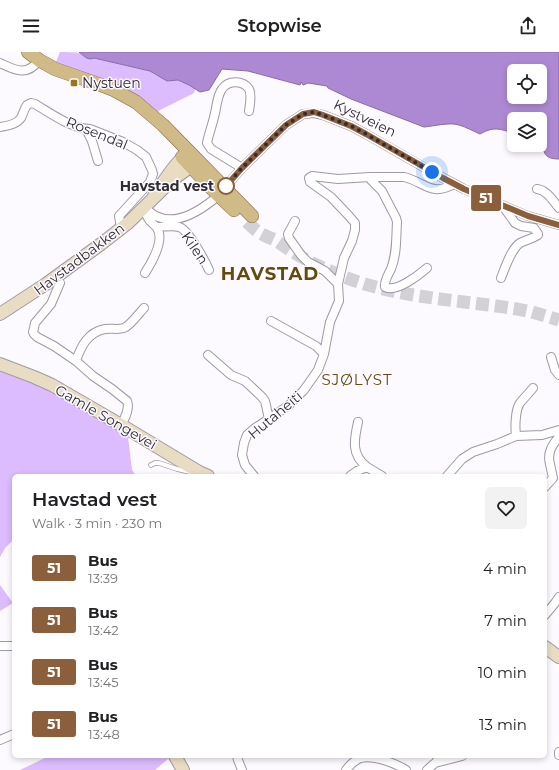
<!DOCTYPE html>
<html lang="en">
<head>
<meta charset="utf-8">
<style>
  body { margin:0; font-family:Montserrat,sans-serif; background:#f2f2f2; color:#202124; height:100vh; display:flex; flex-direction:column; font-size:15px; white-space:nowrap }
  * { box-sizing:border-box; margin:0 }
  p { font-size:13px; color:#757577 }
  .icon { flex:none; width:22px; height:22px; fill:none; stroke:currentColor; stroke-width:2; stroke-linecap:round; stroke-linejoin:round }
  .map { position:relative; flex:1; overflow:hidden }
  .details { position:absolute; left:12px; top:422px; width:535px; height:284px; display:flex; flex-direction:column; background:#fff; border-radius:6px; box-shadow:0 2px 6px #0003 }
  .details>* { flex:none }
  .badge { padding:0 8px; border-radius:3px; font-size:14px; line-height:26px }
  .fabs { position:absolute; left:507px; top:12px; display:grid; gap:8px }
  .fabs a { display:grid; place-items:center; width:40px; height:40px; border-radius:6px; background:#fff; box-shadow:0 2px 6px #0003; font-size:20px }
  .you { position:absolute; width:20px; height:20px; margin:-10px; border:3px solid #fff; border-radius:50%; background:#1a73e8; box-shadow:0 0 0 6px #1a73e833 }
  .map>.badge { position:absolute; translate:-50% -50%; box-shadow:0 0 0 2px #fff }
  .round { display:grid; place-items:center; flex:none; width:42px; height:42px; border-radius:6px; background:#f2f2f2 }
  .headline { display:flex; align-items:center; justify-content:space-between; height:68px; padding:0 20px }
  h1 { font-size:19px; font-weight:600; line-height:30px }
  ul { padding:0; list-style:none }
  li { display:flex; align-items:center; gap:12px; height:52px; padding:0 20px }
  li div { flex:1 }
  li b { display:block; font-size:15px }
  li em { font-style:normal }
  li .badge { min-width:44px; font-weight:700; text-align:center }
  header { display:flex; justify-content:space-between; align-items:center; height:52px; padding:0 20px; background:#fff; font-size:18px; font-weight:600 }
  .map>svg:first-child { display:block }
</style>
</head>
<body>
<header><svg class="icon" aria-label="menu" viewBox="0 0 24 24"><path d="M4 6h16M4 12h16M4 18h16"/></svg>Stopwise<svg class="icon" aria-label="share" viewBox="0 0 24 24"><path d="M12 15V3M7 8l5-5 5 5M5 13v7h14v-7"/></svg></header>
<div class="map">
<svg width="559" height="718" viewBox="0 0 559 718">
  <rect width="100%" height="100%" fill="#fcf9ff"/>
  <path fill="#dcbbff" d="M60,0C65,0 74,0 80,1C86,3 86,9 94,6L150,19L167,29L178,28L189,33L195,37L194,41L156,60L54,15Z
    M0,307L127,377L132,418L136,424H14V487L5,496L0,505Z
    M0,533L13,551L0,559Z
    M49,704H158L169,706L155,718H20Z"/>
  <path fill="#ae89d3" stroke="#886da3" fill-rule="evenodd" d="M79,0H559V107C544,107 544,101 541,88L540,87V67H514V81C499,77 494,74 480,82C473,79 466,75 459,73C449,70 435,74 424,75L351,47L328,36L327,34L308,31L303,33L301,30L300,33L248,19L222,17L209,38L200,40L189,33L178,28L167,29L150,19L94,6C88,9 84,4 79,0ZM514,19H540V45H514Z"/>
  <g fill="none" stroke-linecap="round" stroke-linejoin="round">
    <path stroke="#d3d0d6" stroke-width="13" stroke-dasharray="13 6" stroke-linecap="butt" d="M247,170C252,175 257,180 264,183C267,185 271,186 275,188C280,191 285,195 290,198C302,206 316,213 330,219C389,246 454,247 517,257L532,260L559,268"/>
    <g stroke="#9f98a7" stroke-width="5.5">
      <path id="lane" d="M151,413L155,411H159L177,417L190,420"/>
    </g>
    <g stroke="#9f98a7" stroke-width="10">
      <path id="street" d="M0,11C15,18 27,25 39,8
        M0,75C8,74 17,72 21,66C23,62 24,57 27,53L31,51L35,52C50,61 72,77 90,77L123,90L137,98L146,105L152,118L153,122L150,130L119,164L121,176
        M86,77L92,89L98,109
        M242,116L211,97L207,91C209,81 213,71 215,61C217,53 217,44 222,37C228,28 243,28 249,37C252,43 250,52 249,59
        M370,125L371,128L382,139L396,166L397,170C396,186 397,202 391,217C388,223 384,229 385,235C396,241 419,223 427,216
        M226,134L242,116L286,73L303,62L314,61L323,63L351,74L366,82L432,120L464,137L528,164L559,173
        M537,137C547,138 553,149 559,156
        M144,155C148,158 152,162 156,164C176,174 198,160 213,148
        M144,155C145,160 147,165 150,169C153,172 155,173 157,176C165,188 152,210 145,221
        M295,169L288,182L289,186L301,203L308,210L325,219L338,232
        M157,175C162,175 174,173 179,175C188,177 205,209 209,218
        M501,226C505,216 511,197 520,191C526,188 532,187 538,183V182L534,176L521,174L515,171L505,157L506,155
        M60,231L51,252L35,271L34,276L33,280L34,282L37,285L54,294L76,309L93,324L112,337L127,349C130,357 125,366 121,373
        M271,269L316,294L324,302
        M208,303L231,323L245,329L262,345L265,349L269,367
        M551,305L555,318L559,323
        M76,309C81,294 88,280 105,277C111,276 118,278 124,276C131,273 139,261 144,256
        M358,370C354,388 351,403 367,415
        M516,384C515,376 515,358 520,351C524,346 529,341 533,336
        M254,424L245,413L242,403L244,391L247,383L255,376L269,367L289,353L304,338L318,318L324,302L330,270L339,249L338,232L344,206L352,189L355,178V171L349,164L331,145L310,130L309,126L312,124L338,127L370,125H404C425,130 431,145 454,132
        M350,424L357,419L367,415L382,424
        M447,424L462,407L473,400L497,392L516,384L542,383L559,378
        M545,435L553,426C552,421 551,417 550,412C547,401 552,393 559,385
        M545,563L555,551L559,545
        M0,594H14
        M0,688L14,682
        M559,700V703
        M237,704L238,708L242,718
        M435,711L462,704
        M346,718C350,713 354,708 361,706C374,703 395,711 406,718
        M427,718L435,711L441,704"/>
    </g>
    <g stroke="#9f98a7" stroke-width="14">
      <path id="secondary" d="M0,262L46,232L101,192L128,171L172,128L190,115L193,104C190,105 186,105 183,106C176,110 158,138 153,146
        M0,312L34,325L52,333L121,373L199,420L208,424
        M545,595L559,605
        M175,704L183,718"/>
    </g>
    <g stroke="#846b36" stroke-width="14">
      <path id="primary" d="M28,0L39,8L55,17L101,33L114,38L136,50L163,73L252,164
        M182,105L216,141L234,158"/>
    </g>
    <use href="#lane" stroke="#fff" stroke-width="4"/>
    <use href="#street" stroke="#fff" stroke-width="8"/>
    <use href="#secondary" stroke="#e8ddc3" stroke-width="12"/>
    <use href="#primary" stroke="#d0bb88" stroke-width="13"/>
  </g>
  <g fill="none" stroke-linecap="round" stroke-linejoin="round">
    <g stroke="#fff" stroke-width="9">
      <path id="line" d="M226,134L242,116L286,73L303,62L314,60L323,63L351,74L366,82L443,126L464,137L528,164L559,173"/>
    </g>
    <use href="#line" stroke="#8b5e3c" stroke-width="6"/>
    <path stroke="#2f2c32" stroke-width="4" stroke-dasharray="0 7.2" d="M226,134L242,116L286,73L303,62L309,61L314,60L323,63L351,74L366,82L432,120"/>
  </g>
  <rect fill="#98751f" stroke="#fcf9ff" stroke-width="1.5" x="70" y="27" width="8" height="8" rx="2"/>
  <circle fill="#fff" stroke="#8b5e3c" stroke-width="2" cx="226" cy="134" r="8"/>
  <g text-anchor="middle" stroke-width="3" stroke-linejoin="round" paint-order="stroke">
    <g font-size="14" fill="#2f2c32" stroke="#fcf9ff" text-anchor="start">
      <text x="82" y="36">Nystuen</text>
    </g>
    <g font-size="14" fill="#2f2c32" stroke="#fcf9ff">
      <text transform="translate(365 66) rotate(26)" y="5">Kystveien</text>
      <text transform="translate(97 81) rotate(22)" y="5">Rosendal</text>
      <text transform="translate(195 196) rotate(56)" y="5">Kilen</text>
      <text transform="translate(79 207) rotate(-37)" y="5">Havstadbakken</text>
      <text transform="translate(275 363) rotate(-40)" y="5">Hutaheiti</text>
      <text transform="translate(106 365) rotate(30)" y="5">Gamle Songevei</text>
    </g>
    <g font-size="14" font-weight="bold" fill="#2f2c32" stroke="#fcf9ff" text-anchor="end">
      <text x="214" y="139">Havstad vest</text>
    </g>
    <g font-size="15" letter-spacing="1" fill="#634b0f" stroke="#fcf9ff">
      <text x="357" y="333">SJØLYST</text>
    </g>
    <g font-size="18" font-weight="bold" letter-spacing="1" fill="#634b0f" stroke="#fcf9ff">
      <text x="270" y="228">HAVSTAD</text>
    </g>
  </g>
</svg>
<div class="fabs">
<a><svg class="icon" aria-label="locate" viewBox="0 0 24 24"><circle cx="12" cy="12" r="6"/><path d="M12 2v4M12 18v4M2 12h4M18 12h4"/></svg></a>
<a><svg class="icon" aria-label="layers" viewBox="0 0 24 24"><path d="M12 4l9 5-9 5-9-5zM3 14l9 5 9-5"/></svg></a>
</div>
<div class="you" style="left:432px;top:120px"></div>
<b class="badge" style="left:486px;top:146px;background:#8b5e3c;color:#fff">51</b>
<section class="details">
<div class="headline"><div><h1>Havstad vest</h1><p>Walk · 3 min · 230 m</p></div><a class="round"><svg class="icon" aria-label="heart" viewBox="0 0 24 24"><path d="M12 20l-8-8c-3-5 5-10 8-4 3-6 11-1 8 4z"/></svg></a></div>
<ul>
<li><span class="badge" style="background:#8b5e3c;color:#fff">51</span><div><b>Bus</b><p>13:39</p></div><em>4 min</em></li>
<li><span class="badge" style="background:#8b5e3c;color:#fff">51</span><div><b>Bus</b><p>13:42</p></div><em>7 min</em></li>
<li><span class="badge" style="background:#8b5e3c;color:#fff">51</span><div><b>Bus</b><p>13:45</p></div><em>10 min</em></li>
<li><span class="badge" style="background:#8b5e3c;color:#fff">51</span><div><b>Bus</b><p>13:48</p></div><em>13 min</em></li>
</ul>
</section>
</div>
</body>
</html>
